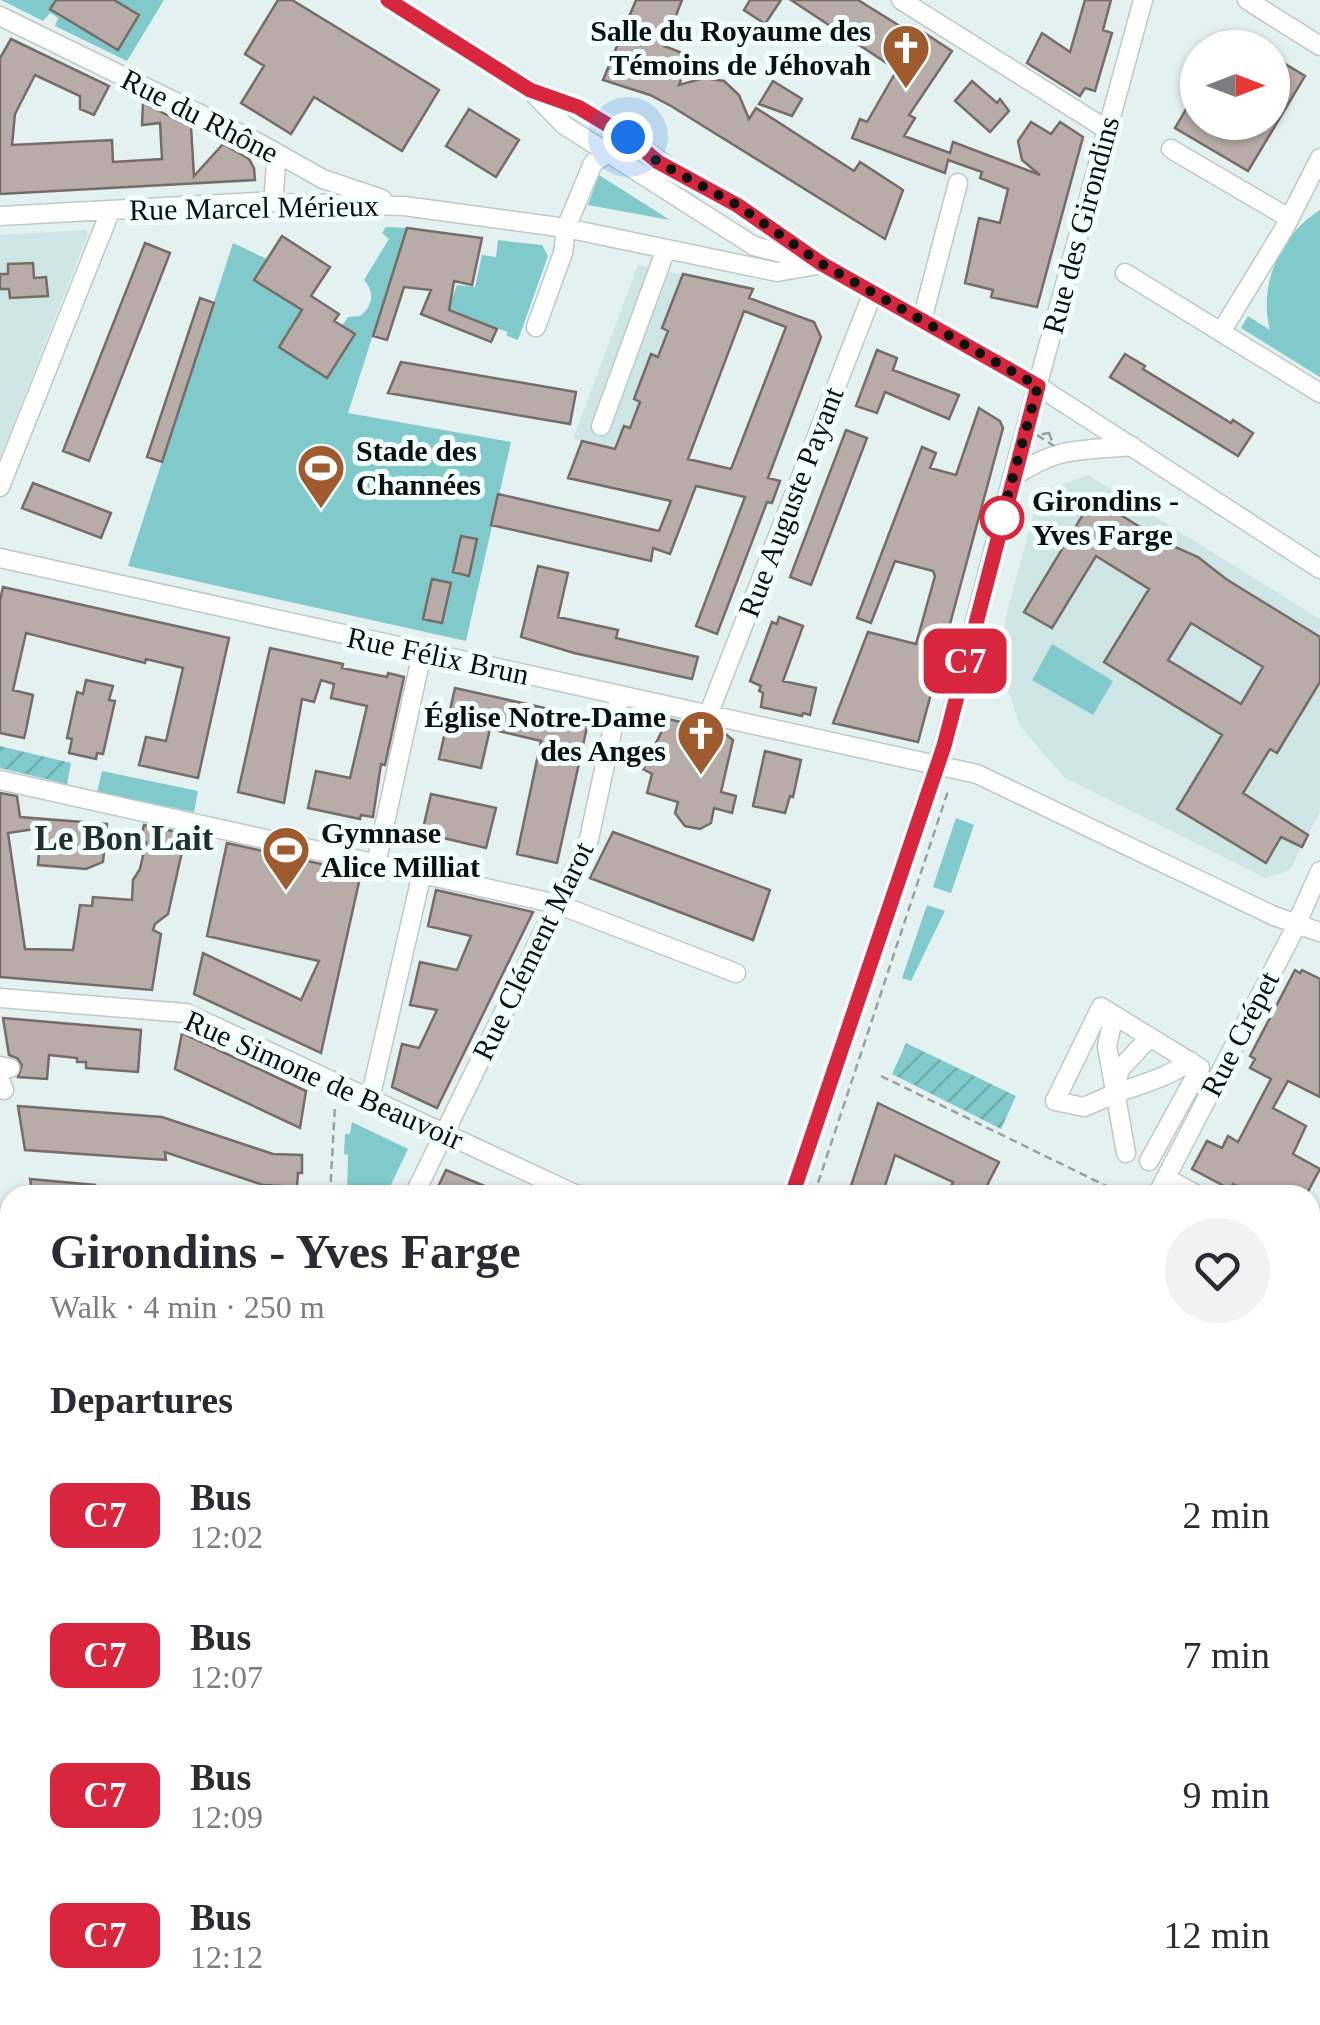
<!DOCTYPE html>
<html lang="en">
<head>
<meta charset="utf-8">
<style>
  body { margin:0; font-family:"Times New Roman",serif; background:#f2f2f3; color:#2b2b33; height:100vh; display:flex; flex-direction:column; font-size:38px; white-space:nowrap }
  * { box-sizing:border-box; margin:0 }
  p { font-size:32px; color:#7c7c81 }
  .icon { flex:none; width:55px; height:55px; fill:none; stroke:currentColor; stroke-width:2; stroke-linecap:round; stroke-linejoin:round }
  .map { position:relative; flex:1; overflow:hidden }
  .drawer { position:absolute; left:0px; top:1185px; width:1320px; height:840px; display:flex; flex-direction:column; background:#fff; border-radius:30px 30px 0 0; box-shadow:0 2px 8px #0004 }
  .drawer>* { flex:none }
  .badge { padding:0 20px; border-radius:15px; font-size:35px; line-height:65px }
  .needle { width:65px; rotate:90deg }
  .fabs { position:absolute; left:1180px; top:30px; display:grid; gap:20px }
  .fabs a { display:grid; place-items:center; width:110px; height:110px; border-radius:50%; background:#fff; box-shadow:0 2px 8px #0004; font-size:50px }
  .you { position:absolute; width:50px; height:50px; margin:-25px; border:8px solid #fff; border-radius:50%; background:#1a73e8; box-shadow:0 0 0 15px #1a73e833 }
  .map>.badge { position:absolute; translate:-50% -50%; box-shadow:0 0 0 5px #fff }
  h2 { padding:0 50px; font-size:38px; line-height:90px }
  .round { display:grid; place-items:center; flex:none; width:105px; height:105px; border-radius:52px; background:#f2f2f3 }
  .summary { display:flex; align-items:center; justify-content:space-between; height:170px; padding:0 50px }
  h1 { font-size:48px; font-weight:700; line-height:75px }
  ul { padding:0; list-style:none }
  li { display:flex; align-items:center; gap:30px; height:140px; padding:0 50px }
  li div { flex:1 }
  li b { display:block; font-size:38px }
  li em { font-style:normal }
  li .badge { min-width:110px; font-weight:700; text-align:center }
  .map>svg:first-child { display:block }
</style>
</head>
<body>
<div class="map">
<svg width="1320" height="2025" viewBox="0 0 1320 2025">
  <defs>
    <pattern id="garden-furrows" width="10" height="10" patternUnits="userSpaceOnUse" patternTransform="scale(2.5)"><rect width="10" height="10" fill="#80cacb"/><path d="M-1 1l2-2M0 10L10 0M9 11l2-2" fill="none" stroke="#6dacad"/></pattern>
  </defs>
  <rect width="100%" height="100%" fill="#e4f1f1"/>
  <path fill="#cee5e5" d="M86,230L88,234L0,458V235Z
    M638,265L753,289L686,466L573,439Z
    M1088,475L1320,619V812L1290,870L1265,878L1065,778L1020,726L1003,675L1005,620L1039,493Z
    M962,2015H1105V2025H958Z"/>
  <path fill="#80cacb" d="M1,0H164L127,61L55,26L58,18L50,13L43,21Z
    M599,175L670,220L588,205Z
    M1320,210V377L1241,328L1248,316L1270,330C1258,285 1280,235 1320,210Z
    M386,227L407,228L348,413L511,442L466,641L128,566L233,243L267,259L255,280L288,298L302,310L355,334L342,326L348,317L360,316C373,306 375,292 364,280L389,239L382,233Z
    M498,240L542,245L548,256L518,340L507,336V332L448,308L457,285L475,287L482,255L496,257Z
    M1052,644L1113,681L1093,715L1032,680Z
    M102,771L198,791L194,812L97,792Z
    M956,818L974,825L951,893L933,887Z
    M927,905L945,911L911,981L902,978Z
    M352,1122L408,1149L386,1195H347L348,1155L344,1154L345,1134H350Z"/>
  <path fill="url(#garden-furrows)" d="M0,746L71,763L67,784L0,768Z
    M906,1043L1016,1096L1001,1129L892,1074Z"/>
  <path fill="#b7aca7" stroke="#766c67" stroke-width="2.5" fill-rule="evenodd" d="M56,0H114L139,15L118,50L50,9Z
    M278,0H292L439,90L402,151L314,97L291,134L241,103L264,66L245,54Z
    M636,0H682L664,46L690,56L679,85L704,78L724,81L739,95L749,119L756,108L854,171L860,162L903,190L885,239L671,106L650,95L603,80Z
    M750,0H781L765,24L744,10Z
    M791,0H858L916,36L920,30L952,51L909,115L915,118L904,136L950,153L953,142L1040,175L1022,160L1018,141L1031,122L1051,134L1060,122L1083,137L1037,307L991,297L993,290L965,283L979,218L1000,223L1008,189L980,178L982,172L948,160L945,173L852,138L860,119L867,122L897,70Z
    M1085,0H1111L1103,30L1112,33L1095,91L1085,88L1080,96L1027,63L1042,33L1070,52Z
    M11,39L109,86L94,115L80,109V96L35,75L15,114L12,145L112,140L113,162L162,159L160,123L142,125L143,103L191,127L194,176L223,144L249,159L254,168L255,180L0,194V58Z
    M1272,56L1305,76L1248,171L1175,128L1198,89V122H1272Z
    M773,81L802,99L792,116L759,104Z
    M972,81L997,103L1000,99L1009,111L990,132L955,101Z
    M469,109L519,140L496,177L446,146Z
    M407,228L482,238L472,285L454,281L449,310L497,329L491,342L421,314L431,290L404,287L387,340L373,336Z
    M282,236L330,267L311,296L339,314L334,321L355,334L327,378L279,347L302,310L254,280Z
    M145,243L170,253L89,461L63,451Z
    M33,263L34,278L46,277L48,296L10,298L9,289H0V274H8V264Z
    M683,274L753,289L749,298L814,322L821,337L768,478L780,481L772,503L767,502L717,634L696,626L745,497L696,486L670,554L653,548L651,561L491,525L498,494L659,531L671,501L568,478L582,441L615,449L624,426L630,428L640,402L634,399L651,354L658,357L668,331L662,328ZM744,311L786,327L731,469L688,459Z
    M200,298L214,303L162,462L147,457Z
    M877,350L897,358L893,370L959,395L949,419L885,392L877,413L856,406Z
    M1125,354L1145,366L1143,369L1231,423L1233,420L1253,433L1238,456L1110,377Z
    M401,362L576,392L570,424L388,393Z
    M979,408L1000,421L1003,428L918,742L833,723L868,632L916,644L935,576L933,571L895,561L871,623L857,618L922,447L936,453L930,468L956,475Z
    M846,430L867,438L811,585L790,577Z
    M33,483L111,513L101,538L22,508Z
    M1093,498L1166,543L1198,557L1226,579L1320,637V682L1277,753L1270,749L1243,793L1308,835L1302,847L1281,837L1266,863L1177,809L1222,735L1104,662L1149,589L1096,556L1052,628L1024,612ZM1191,623L1263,667L1241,704L1168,660Z
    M461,536L477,539L469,576L453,572Z
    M538,566L568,573L558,617L618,630L616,638L698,657L692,679L574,653L521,637Z
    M432,579L451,583L442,623L423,619Z
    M3,587L229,638L198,778L139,765L146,737L166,741L183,668L146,659L145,663L26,633L13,690L33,695L26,730L24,738L0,733V600Z
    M779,617L803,626L783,681L816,688L810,715L803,713L802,716L761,707L763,693L759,691L761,686L750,681L772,622L777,624Z
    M270,648L343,664L342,668L387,677L388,673L404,677L385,765L381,764L373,817L361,815L360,819L308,808L316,771L350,778L367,706L331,698L334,684L321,680L314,702L302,699L284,803L238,792Z
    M86,680L113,686L109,700L115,701L103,754L97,753L96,759L69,753L72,739L67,738L77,692L83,694Z
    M455,688L589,718L557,863L517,854L541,741L490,729L481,768L439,759Z
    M668,719L723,732L733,740L721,792L736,796L732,813L714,808L711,823L700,829L685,826L675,813L678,802L647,793L652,774L643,769Z
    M765,751L801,760L793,797L790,796L785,813L753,806Z
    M0,793L17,796L20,817L107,824L103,862L86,869L38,865L41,828L8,833L25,949L73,950L80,905L92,906L93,897L132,900L133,880L140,869L146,842L140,841L144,825L186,834L168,914L155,924L153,930L161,934L152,990L0,977Z
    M431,794L496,808L486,848L422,833Z
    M613,832L770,890L753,940L590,878Z
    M227,843L361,873L321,1053L194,994L203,953L301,1000L319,961L207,936Z
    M436,890L533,912L437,1108L392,1087L402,1044L419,1048L437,1010L410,1005L420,962L457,970L471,936L428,926Z
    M1295,970L1300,973L1302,970L1320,979V1097L1288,1081L1273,1108L1306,1126L1293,1154L1320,1169L1306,1195H1254L1233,1184L1230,1189L1192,1169L1207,1141L1222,1148L1228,1136L1238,1142L1271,1079L1250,1068L1255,1059L1250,1056Z
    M3,1018L141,1030L138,1072L86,1068V1062H77V1058L49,1055L47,1079L18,1077L22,1065L17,1058L9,1055Z
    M182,1033L306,1091L300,1128L175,1069Z
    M878,1103L999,1162L982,1195H947L953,1182L895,1155L882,1195H848Z
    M18,1106L162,1117L273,1154L302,1155V1173H298L297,1187L263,1185L165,1152L166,1160L25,1150Z
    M446,1170L506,1195H434Z
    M30,1179L95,1185V1195H33Z"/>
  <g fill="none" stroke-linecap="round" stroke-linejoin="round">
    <g stroke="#bcc9c9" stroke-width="21">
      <path id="minor" d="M388,0L530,89L578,107L628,137L682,177L737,205L823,264L1038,386L1320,569
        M901,0L1106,129
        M1247,0L1320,46
        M0,16L257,142L323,179L382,199
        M534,94L564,125L754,246L808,260
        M1171,149L1289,218
        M273,202L277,154
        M0,216L256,202L404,206L566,228L777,272L823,264
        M1125,273L1320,393
        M922,320L958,183
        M536,327L563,253L566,228L593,163L608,153L618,155
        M1221,332L1284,229L1320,158
        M601,426L666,249
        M1012,478C1057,446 1079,451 1132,446
        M0,487L110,212
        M0,558L977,774L1274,916L1320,932
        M709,713L873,292
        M0,780L557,904L736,973
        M376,864L422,653
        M0,998L186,1013L577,1195
        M1114,1015L1107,1046L1126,1153
        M0,1066L10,1068
        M0,1080L4,1090
        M1115,1088L1120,1069L1150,1037
        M1114,1094L1084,1107L1055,1101L1101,1007L1200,1068L1149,1161
        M1104,1098C1132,1086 1165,1080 1190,1061
        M370,1099L422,873
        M1166,1178L1197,1195
        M414,1195L589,839L620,695
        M792,1195L943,746L1012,478L1143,0
        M1157,1195L1291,936L1320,871
        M1310,1255L1320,1260
        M0,1357L10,1356
        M1310,1383L1320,1377
        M1310,1775L1320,1780
        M626,2015L644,2025
        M23,2025L27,2015
        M332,2025L333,2015
        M463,2025L468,2015
        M532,2025L537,2015
        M732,2025L736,2015
        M942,2025L946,2015"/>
    </g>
    <g stroke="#bcc9c9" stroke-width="26">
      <path id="major" d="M0,1497L10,1501
        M1236,2015L1260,2025"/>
    </g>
    <path stroke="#96a0a0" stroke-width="2.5" stroke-dasharray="8 5" stroke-linecap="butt" d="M1049,433L1054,446L1037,435Z
      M881,1076L1125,1195
      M330,1195L335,1105
      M814,1195L949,788"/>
    <use href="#minor" stroke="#fff" stroke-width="18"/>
    <use href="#major" stroke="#fff" stroke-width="22"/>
  </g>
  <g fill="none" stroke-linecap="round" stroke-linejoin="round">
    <g stroke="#fff" stroke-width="22">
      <path id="line" d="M388,0L530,90L578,107L628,137L658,162L737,205L822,264L1038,386L944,746L792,1195"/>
    </g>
    <use href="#line" stroke="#d7263d" stroke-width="15"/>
    <path stroke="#0b1010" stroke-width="10" stroke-dasharray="0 18" d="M628,137L658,162L737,205L822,264L1038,386L1000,524L1002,518"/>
  </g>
  <defs>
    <g id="church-pin" transform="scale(2.5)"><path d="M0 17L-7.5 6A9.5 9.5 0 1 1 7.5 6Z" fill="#9f5a2e" stroke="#f1fffe"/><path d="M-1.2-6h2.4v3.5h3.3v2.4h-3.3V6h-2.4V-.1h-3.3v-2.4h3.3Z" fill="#fff"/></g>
    <g id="stadium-pin" transform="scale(2.5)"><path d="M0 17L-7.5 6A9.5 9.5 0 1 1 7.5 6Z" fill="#9f5a2e" stroke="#f1fffe"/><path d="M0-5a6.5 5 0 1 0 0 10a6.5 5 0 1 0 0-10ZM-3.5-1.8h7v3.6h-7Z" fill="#fff"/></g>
  </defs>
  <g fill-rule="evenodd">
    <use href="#church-pin" x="906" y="48"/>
    <use href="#stadium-pin" x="321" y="468"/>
    <use href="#church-pin" x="701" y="734"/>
    <use href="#stadium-pin" x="286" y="850"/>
  </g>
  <circle fill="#fff" stroke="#d7263d" stroke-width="5" cx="1002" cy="518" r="20"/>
  <g text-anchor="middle" stroke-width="10" stroke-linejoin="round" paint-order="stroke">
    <g font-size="30" font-weight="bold" fill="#0b1010" stroke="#f1fffe" text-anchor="end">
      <text x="871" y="41">Salle du Royaume des<tspan x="871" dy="34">Témoins de Jéhovah</tspan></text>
      <text x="356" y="461" text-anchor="start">Stade des<tspan x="356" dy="34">Channées</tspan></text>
      <text x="666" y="727">Église Notre-Dame<tspan x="666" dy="34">des Anges</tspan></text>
      <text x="321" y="843" text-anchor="start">Gymnase<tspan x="321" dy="34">Alice Milliat</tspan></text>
    </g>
    <g font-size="30" fill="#0b1010" stroke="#f1fffe">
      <text transform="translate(200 116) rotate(27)" y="10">Rue du Rhône</text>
      <text transform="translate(254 208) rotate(-1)" y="10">Rue Marcel Mérieux</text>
      <text transform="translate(1081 225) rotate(-75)" y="10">Rue des Girondins</text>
      <text transform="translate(791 502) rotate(-69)" y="10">Rue Auguste Payant</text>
      <text transform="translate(438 656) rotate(12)" y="10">Rue Félix Brun</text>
      <text transform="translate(533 951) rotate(-64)" y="10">Rue Clément Marot</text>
      <text transform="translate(1240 1034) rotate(-63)" y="10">Rue Crépet</text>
      <text transform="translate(324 1080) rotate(24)" y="10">Rue Simone de Beauvoir</text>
    </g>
    <g font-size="30" font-weight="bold" fill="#0b1010" stroke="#f1fffe" text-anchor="start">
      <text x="1032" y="511">Girondins -<tspan x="1032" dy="34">Yves Farge</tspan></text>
    </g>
    <g font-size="35" font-weight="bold" fill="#242e2e" stroke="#f1fffe">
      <text x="124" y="850">Le Bon Lait</text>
    </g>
  </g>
</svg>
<div class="fabs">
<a><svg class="needle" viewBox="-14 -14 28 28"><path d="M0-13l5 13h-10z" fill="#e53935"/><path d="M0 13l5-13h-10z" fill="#7c7c81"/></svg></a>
</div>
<div class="you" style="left:628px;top:137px"></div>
<b class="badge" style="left:965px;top:661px;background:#d7263d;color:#fff">C7</b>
<section class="drawer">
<div class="summary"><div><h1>Girondins - Yves Farge</h1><p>Walk · 4 min · 250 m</p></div><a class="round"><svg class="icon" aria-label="heart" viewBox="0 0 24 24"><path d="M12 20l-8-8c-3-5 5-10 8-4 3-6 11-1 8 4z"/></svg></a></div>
<h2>Departures</h2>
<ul>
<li><span class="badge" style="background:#d7263d;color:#fff">C7</span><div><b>Bus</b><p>12:02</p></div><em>2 min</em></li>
<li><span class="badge" style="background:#d7263d;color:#fff">C7</span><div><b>Bus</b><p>12:07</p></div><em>7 min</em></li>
<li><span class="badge" style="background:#d7263d;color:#fff">C7</span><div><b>Bus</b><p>12:09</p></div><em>9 min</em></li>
<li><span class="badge" style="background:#d7263d;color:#fff">C7</span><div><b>Bus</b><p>12:12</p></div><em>12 min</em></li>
</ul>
</section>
</div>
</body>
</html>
